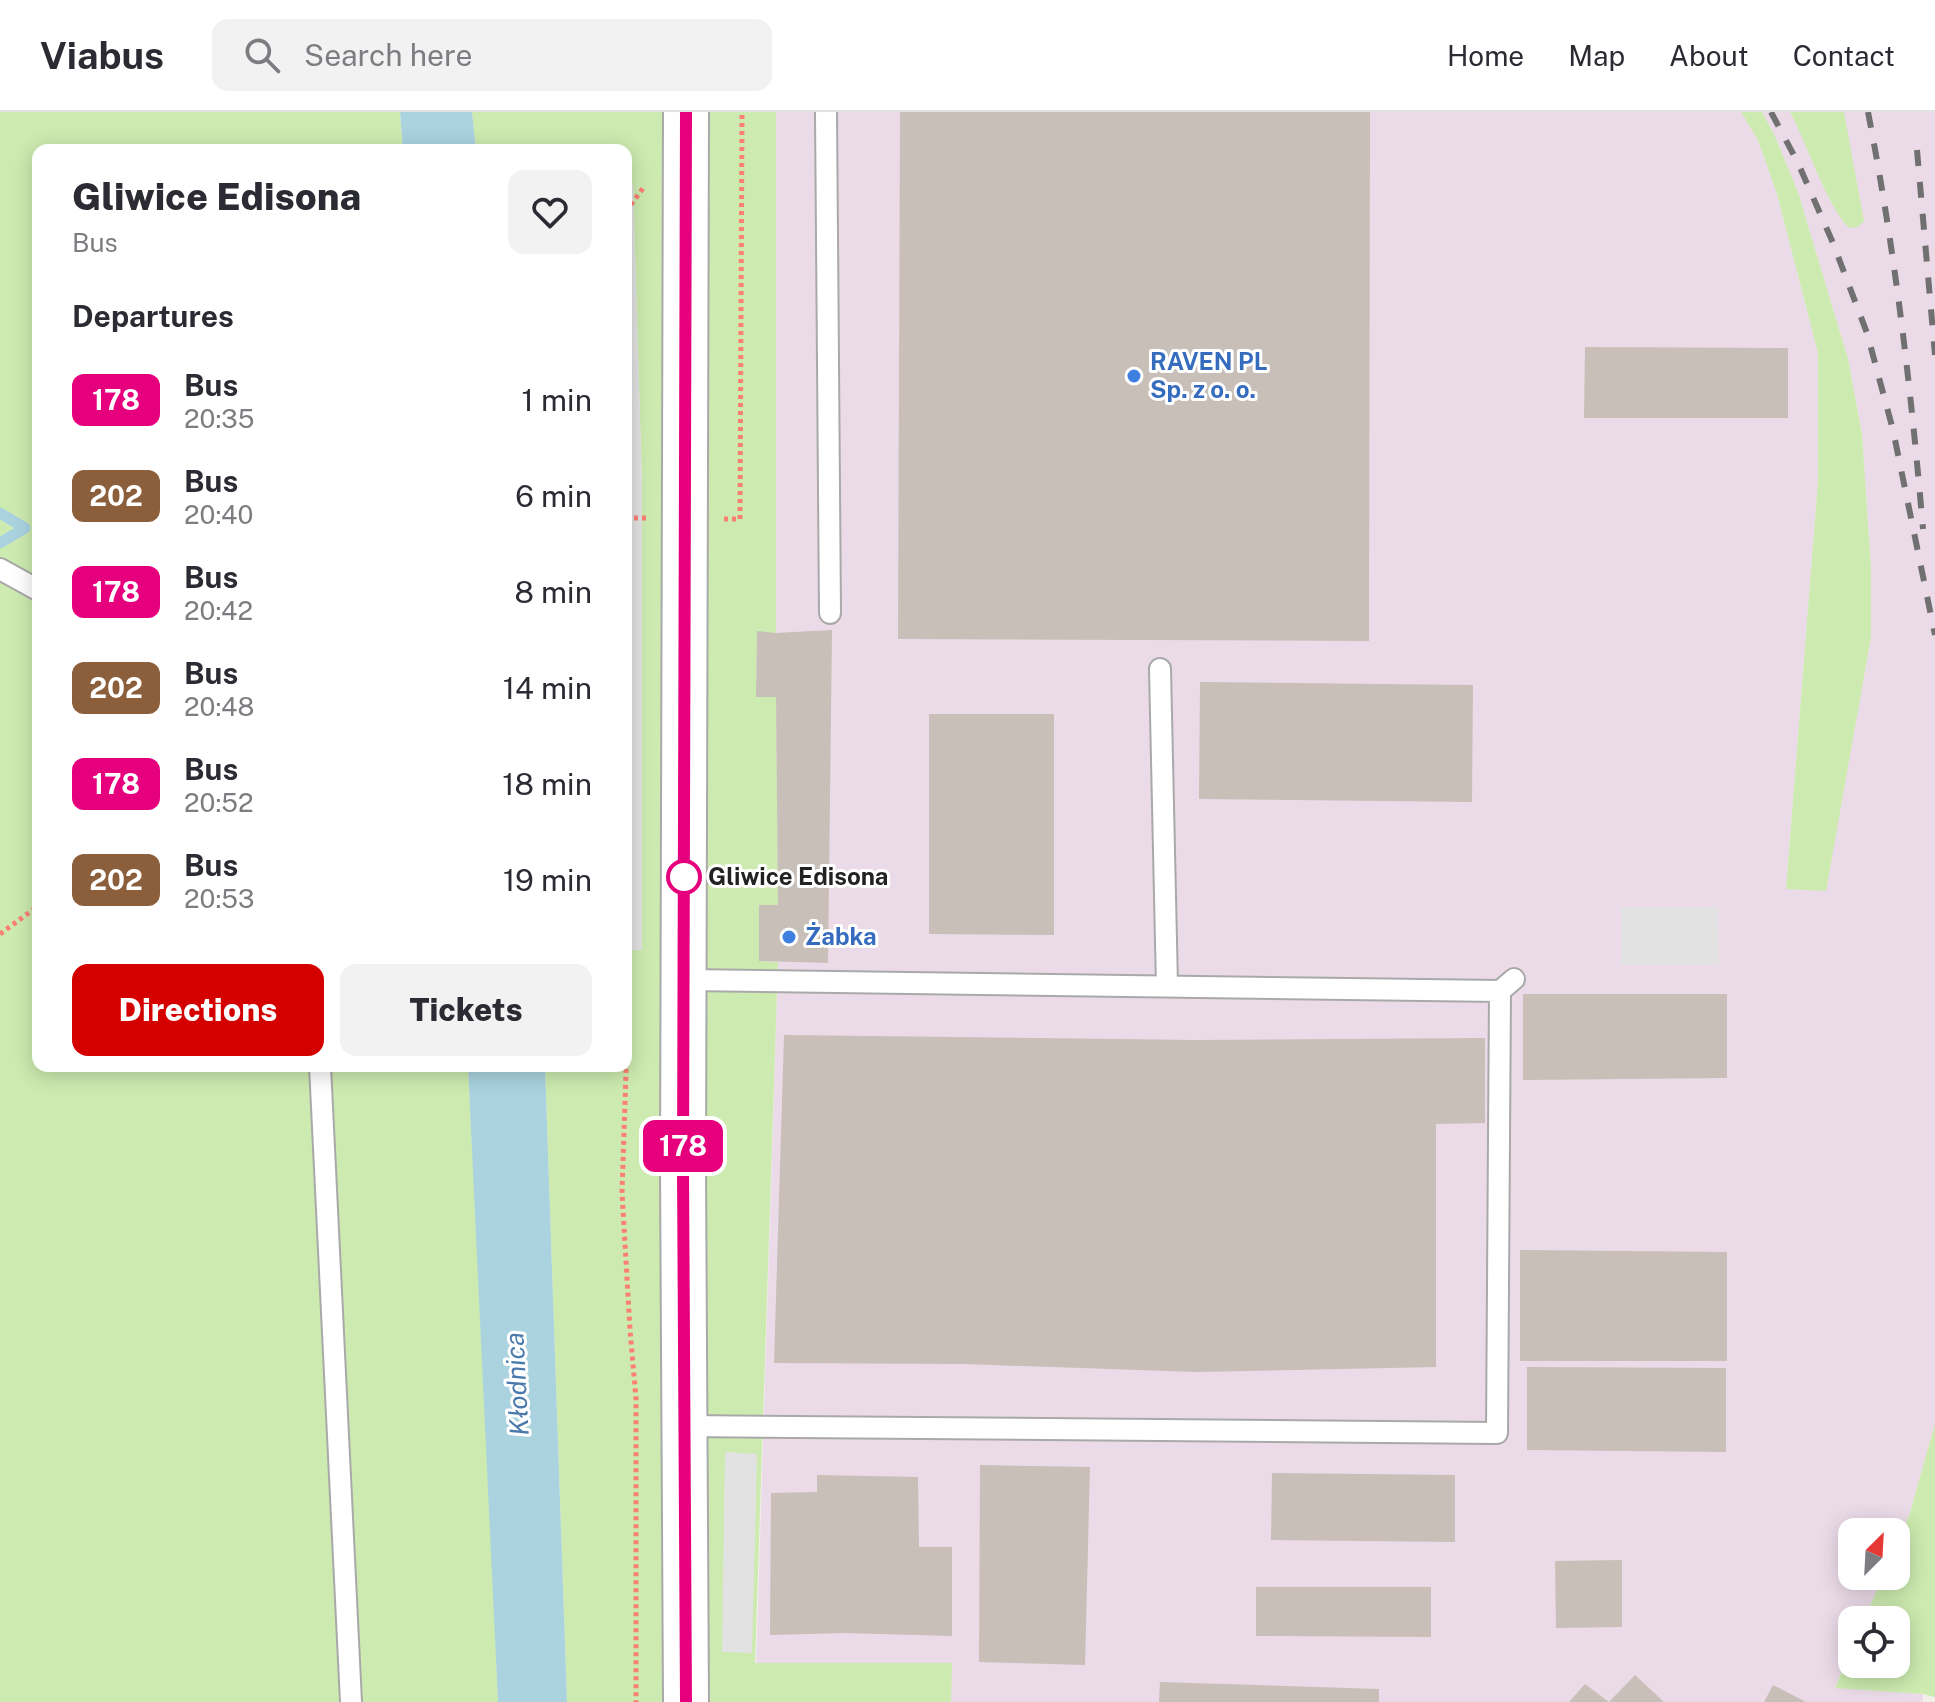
<!DOCTYPE html>
<html lang="en">
<head>
<meta charset="utf-8">
<style>
  body { margin:0; font-family:"Public Sans",sans-serif; background:#f2f2f3; color:#2b2b33; height:100vh; display:flex; flex-direction:column; font-size:30px; white-space:nowrap }
  * { box-sizing:border-box; margin:0 }
  p { font-size:26px; color:#7c7c81 }
  .icon { flex:none; width:44px; height:44px; fill:none; stroke:currentColor; stroke-width:2; stroke-linecap:round; stroke-linejoin:round }
  .map { position:relative; flex:1; overflow:hidden }
  .details { position:absolute; left:32px; top:32px; width:600px; height:928px; display:flex; flex-direction:column; background:#fff; border-radius:16px; box-shadow:0 4px 20px #0003 }
  .details>* { flex:none }
  .badge { padding:0 16px; border-radius:12px; font-size:28px; line-height:52px }
  .needle { width:52px; rotate:24deg }
  .fabs { position:absolute; left:1838px; top:1406px; display:grid; gap:16px }
  .fabs a { display:grid; place-items:center; width:72px; height:72px; border-radius:16px; background:#fff; box-shadow:0 4px 20px #0003; font-size:40px }
  .map>.badge { position:absolute; translate:-50% -50%; box-shadow:0 0 0 4px #fff }
  h2 { padding:0 40px; font-size:30px; line-height:72px }
  .round { display:grid; place-items:center; flex:none; width:84px; height:84px; border-radius:16px; background:#f2f2f3 }
  .headline { display:flex; align-items:center; justify-content:space-between; height:136px; padding:0 40px }
  h1 { font-size:38px; font-weight:800; line-height:60px }
  .cta { display:flex; gap:16px; margin-top:auto; padding:16px 40px }
  .cta a { flex:1; height:92px; border-radius:16px; background:#d40000; color:#fff; font-size:32px; font-weight:800; line-height:92px; text-align:center }
  .cta a+a { background:#f2f2f3; color:#2b2b33 }
  ul { padding:0; list-style:none }
  li { display:flex; align-items:center; gap:24px; height:96px; padding:0 40px }
  li div { flex:1 }
  li b { display:block; font-size:30px }
  li em { font-style:normal }
  li .badge { min-width:88px; font-weight:700; text-align:center }
  header { display:flex; align-items:center; gap:48px; box-sizing:border-box; height:112px; padding:0 40px; background:#fff; border-bottom:2px solid #e1e1e2 }
  header strong { font-size:38px }
  nav { display:flex; gap:44px; margin-inline-start:auto; font-size:28px }
  .search { width:560px; height:72px; background:#f2f2f3; display:flex; align-items:center; gap:20px; box-sizing:border-box; padding:0 28px; border-radius:16px; color:#7c7c81; font-size:30px }
  .map>svg:first-child { display:block }
</style>
</head>
<body>
<header>
<strong>Viabus</strong>
<div class="search"><svg class="icon" aria-label="search" viewBox="0 0 24 24"><circle cx="10" cy="10" r="6"/><path d="M15 15l6 6"/></svg>Search here</div>
<nav><a>Home</a><a>Map</a><a>About</a><a>Contact</a></nav>
</header>
<div class="map">
<svg width="1935" height="1590" viewBox="0 0 1935 1590">
  <rect width="100%" height="100%" fill="#f2efe9"/>
  <path fill="#ebdbe8" d="M776,0H1741L1758,28L1777,82L1818,241V369L1786,776L1825,779L1871,525V455L1862,322L1848,247L1812,127L1799,83L1774,22L1762,0H1790L1801,20L1844,0H1935V1312L1909,1404L1896,1433V1420H1852V1464H1883L1864,1508H1852V1536L1835,1575L1922,1582L1935,1572L1923,1582V1590H755L778,851L759,849V793L775,585H756L757,519L776,520Z"/>
  <path fill="#cdebb0" d="M0,0H400L403,38H38V954H468L488,1343L498,1590H0Z
    M472,0H776V521L757,520L756,584L776,585L778,793L759,794V849L778,850L755,1551H952L951,1590H567L545,954H626V838L642,837V371L633,74L626,73V38H476Z
    M1741,0H1762L1774,22L1799,83L1812,127L1848,247L1862,322L1871,455V525L1826,779L1786,777L1818,369V241L1777,82L1758,28Z
    M1790,0H1844L1864,109L1858,115L1849,116C1825,91 1808,33 1790,0Z
    M1935,1312V1585L1923,1582L1835,1576L1852,1536V1552H1896V1508H1864L1883,1464H1896V1433L1909,1404Z"/>
  <path fill="#e2e2e2" d="M626,73H633L642,371V838H626Z
    M1621,795H1718L1719,853H1621Z
    M725,1340L757,1342L752,1541L722,1540Z"/>
  <path fill="#aad3df" d="M400,0H472L476,38H403Z
    M468,954H545L567,1590H498Z"/>
  <g fill="none" stroke-linecap="round" stroke-linejoin="round">
    <path stroke="#aad3df" stroke-width="11" d="M0,401L25,416L0,431"/>
  </g>
  <path fill="#c7bfb8" d="M900,0H1370L1369,529L898,527Z
    M1585,235L1788,236V306H1584Z
    M832,518L828,851L759,849V793H778L776,585H756L757,519L776,521Z
    M1200,570L1473,573L1472,690L1199,687Z
    M929,602H1054V823L929,822Z
    M1523,882H1727V966L1523,968Z
    M784,923L1196,928L1485,926V1011L1436,1012V1255L1196,1260L963,1252L774,1251Z
    M1520,1138L1727,1140V1249H1520Z
    M1527,1255L1726,1256V1340L1527,1338Z
    M980,1353L1090,1355L1085,1553L979,1550Z
    M1272,1361L1455,1363V1430L1271,1428Z
    M817,1363L918,1365L919,1435H952V1524L844,1521L770,1523L771,1381L817,1380Z
    M1622,1448V1515L1556,1516L1555,1449Z
    M1256,1475H1431V1525L1256,1524Z
    M1635,1563L1664,1590H1609Z
    M1160,1570L1379,1577V1590H1159Z
    M1585,1572L1609,1590H1569Z
    M1773,1573L1806,1590H1764Z"/>
  <g fill="none" stroke-linecap="round" stroke-linejoin="round">
    <g stroke="#a9a9a9" stroke-width="24">
      <path id="service" d="M826,0L830,501
        M0,457L38,478
        M1160,557L1167,874
        M684,868L1500,879L1514,867
        M320,954L351,1590
        M685,1314L1497,1321L1500,879"/>
    </g>
    <g stroke="#a9a9a9" stroke-width="48">
      <path id="tertiary" d="M686,0L683,1056L686,1590"/>
    </g>
    <path stroke="#fa8072" stroke-width="5" stroke-dasharray="4 4" stroke-linecap="butt" d="M626,99L644,75
      M626,406H646
      M724,407H740L742,0
      M0,822L38,794
      M626,869L628,901L622,1080L630,1218L636,1287V1590"/>
    <use href="#service" stroke="#fff" stroke-width="20"/>
    <use href="#tertiary" stroke="#fff" stroke-width="44"/>
    <path stroke="#707070" stroke-width="6" stroke-dasharray="16 16" stroke-linecap="butt" d="M1771,0L1798,51L1833,131L1867,221L1893,318L1935,523
      M1868,0C1895,138 1911,277 1923,417
      M1917,38L1935,243"/>
  </g>
  <g fill="none" stroke-linecap="round" stroke-linejoin="round">
    <g stroke="#fff" stroke-width="18">
      <path id="line" d="M686,0L683,1056L686,1590"/>
    </g>
    <use href="#line" stroke="#e6007e" stroke-width="12"/>
  </g>
  <g fill="#3f7fe0" stroke="#fff" stroke-width="3">
    <circle cx="1134" cy="264" r="8"/>
    <circle cx="789" cy="825" r="8"/>
  </g>
  <circle fill="#fff" stroke="#e6007e" stroke-width="4" cx="684" cy="765" r="16"/>
  <g text-anchor="middle" stroke-width="6" stroke-linejoin="round" paint-order="stroke">
    <g font-size="24" font-weight="bold" fill="#366cbe" stroke="#fff" text-anchor="start">
      <text x="1150" y="258">RAVEN PL<tspan x="1150" dy="28">Sp. z o. o.</tspan></text>
      <text x="805" y="833">Żabka</text>
    </g>
    <g font-size="24" font-weight="bold" fill="#222" stroke="#fff" text-anchor="start">
      <text x="708" y="773">Gliwice Edisona</text>
    </g>
    <g font-size="26" font-style="italic" fill="#4a7aab" stroke="#fff">
      <text transform="translate(517 1272) rotate(-93)" y="9">Kłodnica</text>
    </g>
  </g>
</svg>
<div class="fabs">
<a><svg class="needle" viewBox="-14 -14 28 28"><path d="M0-13l5 13h-10z" fill="#e53935"/><path d="M0 13l5-13h-10z" fill="#7c7c81"/></svg></a>
<a><svg class="icon" aria-label="locate" viewBox="0 0 24 24"><circle cx="12" cy="12" r="6"/><path d="M12 2v4M12 18v4M2 12h4M18 12h4"/></svg></a>
</div>
<b class="badge" style="left:683px;top:1034px;background:#e6007e;color:#fff">178</b>
<section class="details">
<div class="headline"><div><h1>Gliwice Edisona</h1><p>Bus</p></div><a class="round"><svg class="icon" aria-label="heart" viewBox="0 0 24 24"><path d="M12 20l-8-8c-3-5 5-10 8-4 3-6 11-1 8 4z"/></svg></a></div>
<h2>Departures</h2>
<ul>
<li><span class="badge" style="background:#e6007e;color:#fff">178</span><div><b>Bus</b><p>20:35</p></div><em>1 min</em></li>
<li><span class="badge" style="background:#8b5e3c;color:#fff">202</span><div><b>Bus</b><p>20:40</p></div><em>6 min</em></li>
<li><span class="badge" style="background:#e6007e;color:#fff">178</span><div><b>Bus</b><p>20:42</p></div><em>8 min</em></li>
<li><span class="badge" style="background:#8b5e3c;color:#fff">202</span><div><b>Bus</b><p>20:48</p></div><em>14 min</em></li>
<li><span class="badge" style="background:#e6007e;color:#fff">178</span><div><b>Bus</b><p>20:52</p></div><em>18 min</em></li>
<li><span class="badge" style="background:#8b5e3c;color:#fff">202</span><div><b>Bus</b><p>20:53</p></div><em>19 min</em></li>
</ul>
<div class="cta"><a>Directions</a><a>Tickets</a></div>
</section>
</div>
</body>
</html>
